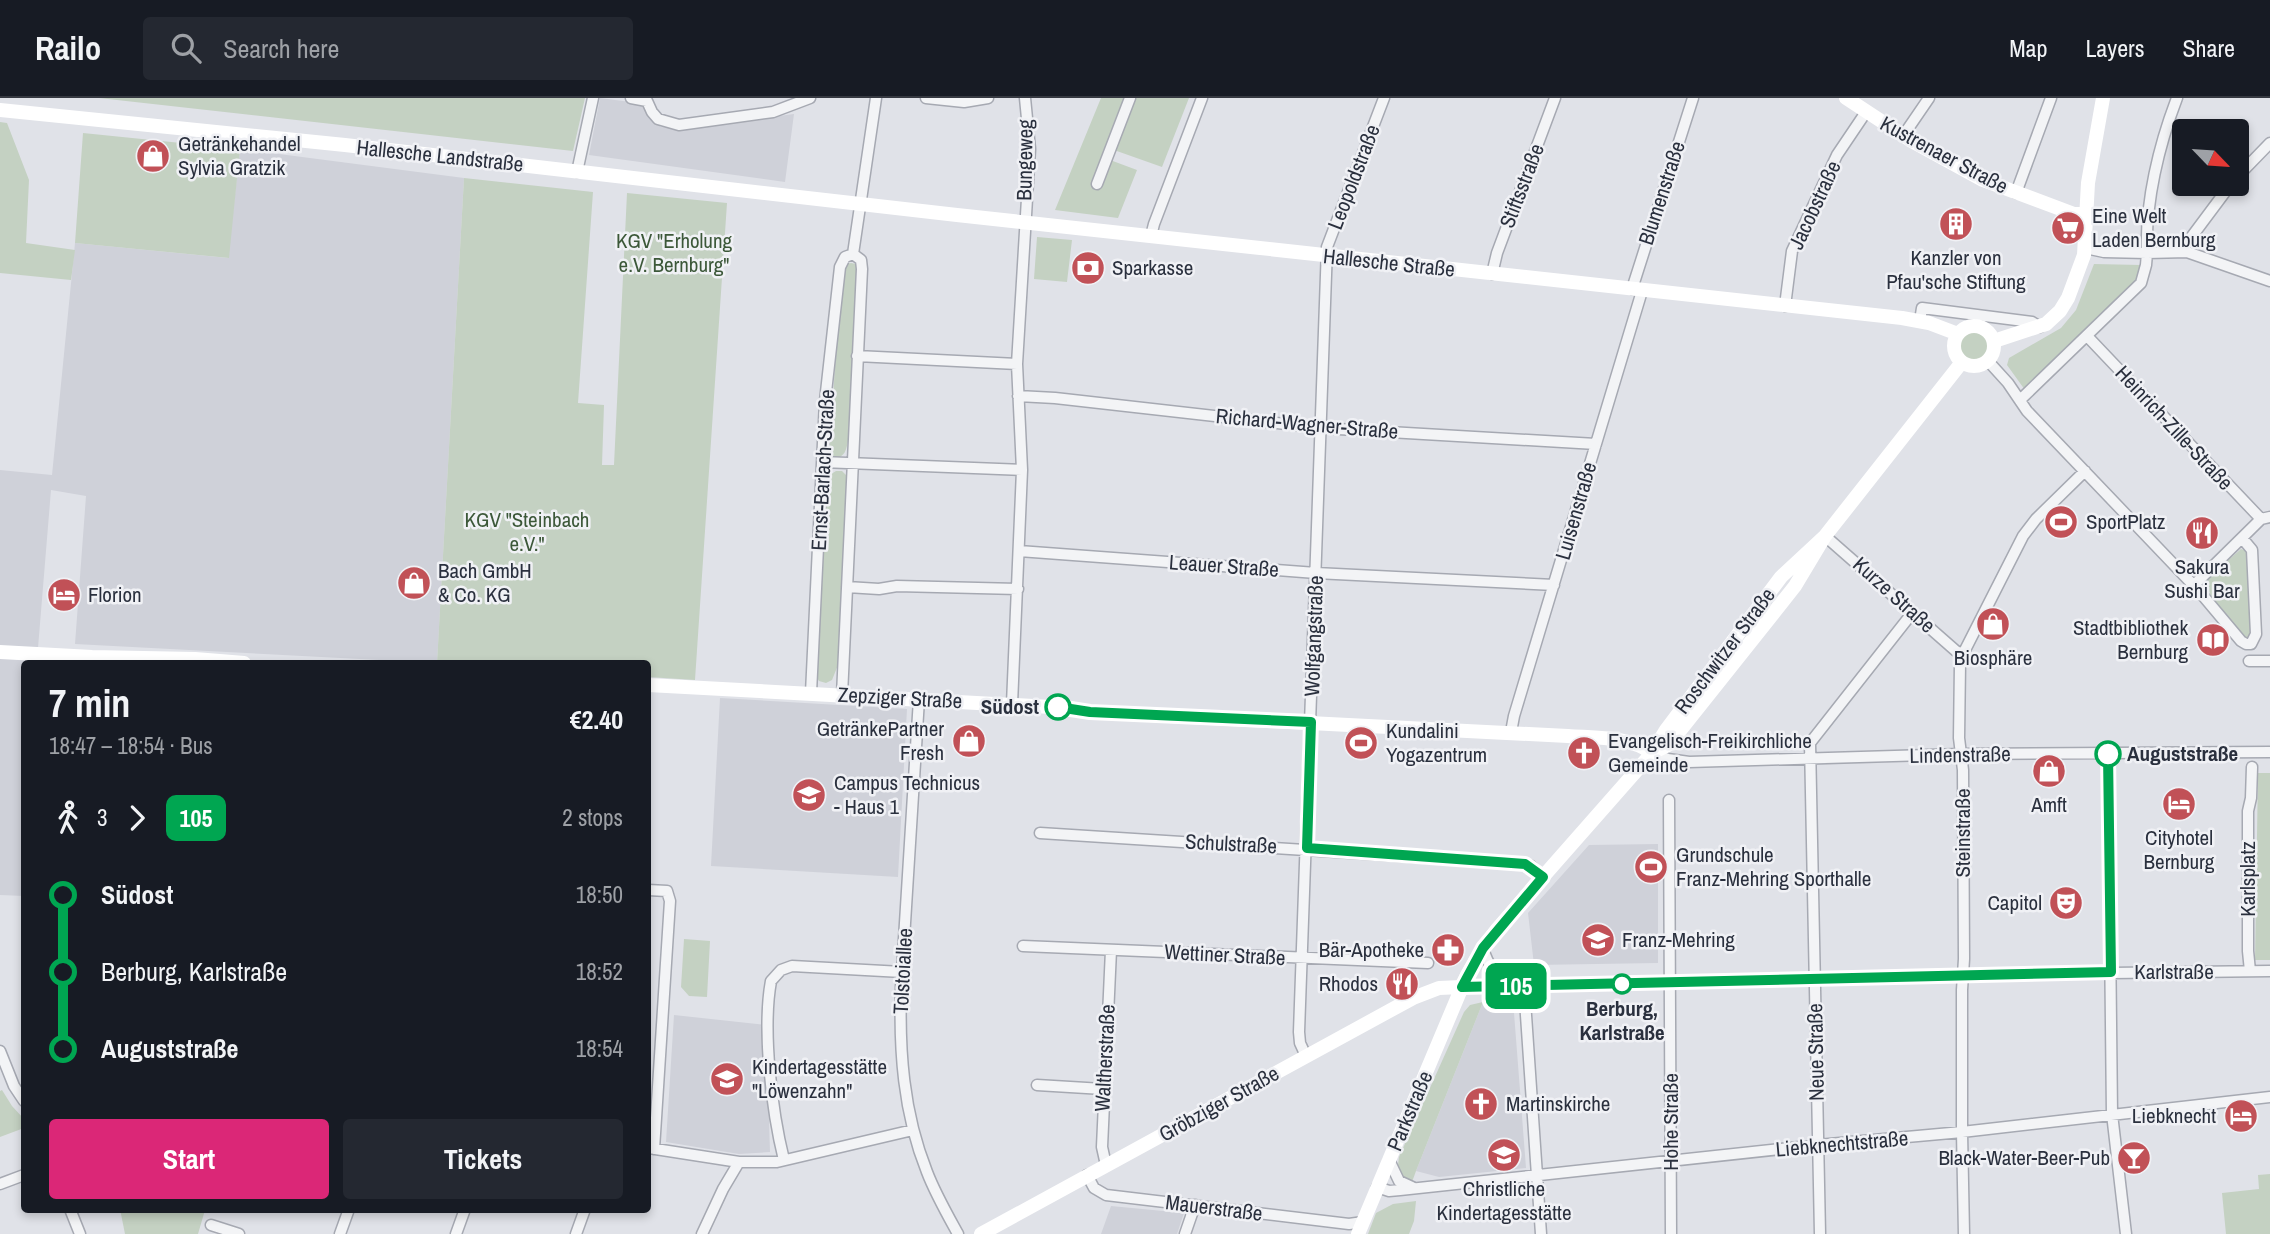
<!DOCTYPE html>
<html lang="en">
<head>
<meta charset="utf-8">
<style>
  body { margin:0; font-family:"Archivo Narrow",sans-serif; background:#242831; color:#f1f3f6; height:100vh; display:flex; flex-direction:column; font-size:26px; white-space:nowrap }
  * { box-sizing:border-box; margin:0 }
  p { font-size:23px; color:#9ea1a6 }
  .icon { flex:none; width:38px; height:38px; fill:none; stroke:currentColor; stroke-width:2; stroke-linecap:round; stroke-linejoin:round }
  .map { position:relative; flex:1; overflow:hidden }
  .details { position:absolute; left:21px; top:562px; width:630px; height:553px; display:flex; flex-direction:column; background:#171b24; border-radius:7px; box-shadow:0 4px 10px #0003 }
  .details>* { flex:none }
  .badge { padding:0 14px; border-radius:10px; font-size:24px; line-height:46px }
  .needle { width:46px; rotate:115deg }
  .buttons { position:absolute; left:2172px; top:21px; display:grid; gap:14px }
  .buttons a { display:grid; place-items:center; width:77px; height:77px; border-radius:7px; background:#171b24; box-shadow:0 4px 10px #0003; font-size:35px }
  .map>.badge { position:absolute; translate:-50% -50%; box-shadow:0 0 0 4px #fff }
  .legs { display:flex; align-items:center; gap:10px; height:77px; padding:0 28px; font-size:23px }
  .legs p { margin-inline-start:auto }
  .overview { display:flex; align-items:center; justify-content:space-between; height:119px; padding:0 28px }
  h1 { font-size:38px; font-weight:700; line-height:52px }
  .primary-button { display:flex; gap:14px; margin-top:auto; padding:14px 28px }
  .primary-button a { flex:1; height:80px; border-radius:7px; background:#db2777; color:#fff; font-size:28px; font-weight:700; line-height:80px; text-align:center }
  .primary-button a+a { background:#242831; color:#f1f3f6 }
  ul { padding:0 28px; list-style:none }
  li { display:flex; align-items:center; gap:24px; height:77px; font-size:26px }
  li i { display:grid; place-items:center; width:10px; height:100%; margin:0 9px; background:currentColor }
  li i::after { content:''; width:18px; height:18px; margin:-9px; border:5px solid; border-radius:50%; background:#171b24 }
  li p { margin-inline-start:auto }
  li:first-child i { background:linear-gradient(#0000 50%,currentColor 0) }
  li:last-child i { background:linear-gradient(currentColor 50%,#0000 0) }
  header { display:flex; align-items:center; gap:42px; box-sizing:border-box; height:98px; padding:0 35px; background:#171b24; border-bottom:2px solid #363941 }
  header strong { font-size:33px }
  nav { display:flex; gap:38px; margin-inline-start:auto; font-size:24px }
  .search { width:490px; height:63px; background:#242831; display:flex; align-items:center; gap:18px; box-sizing:border-box; padding:0 24px; border-radius:7px; color:#9ea1a6; font-size:26px }
  .map>svg:first-child { display:block }
</style>
</head>
<body>
<header>
<strong>Railo</strong>
<div class="search"><svg class="icon" aria-label="search" viewBox="0 0 24 24"><circle cx="10" cy="10" r="6"/><path d="M15 15l6 6"/></svg>Search here</div>
<nav><a>Map</a><a>Layers</a><a>Share</a></nav>
</header>
<div class="map">
<svg width="2270" height="1136" viewBox="0 0 2270 1136">
  <rect width="100%" height="100%" fill="#e0e2e8"/>
  <path fill="#cfd1d9" d="M600,0L646,6L649,19L661,29L684,31L794,16L785,84L589,57Z
    M240,51L464,80L437,565L75,546L86,398L51,392L37,562L86,565H24V798L0,797V372L52,377L75,145L228,160Z
    M720,600L907,611L898,779L711,768Z
    M1658,746V865L1534,867L1528,815L1589,747Z
    M1513,902L1526,1070L1439,1079L1416,1073L1483,904Z
    M674,917L766,927L770,1054L739,1056L666,1044Z
    M1111,1108L1184,1115L1177,1136H1101Z"/>
  <path fill="#c4d1c2" d="M99,0H585L573,53Z
    M1101,0H1125L1102,59L1137,72L1118,120L1055,112Z
    M1134,0H1189L1162,69L1114,52Z
    M0,24L7,25L29,82L26,145L75,152L71,182L0,175Z
    M83,35L240,51L229,160L75,145Z
    M464,80L593,94L578,305L604,307L602,367H614L627,95L727,105L695,582L648,579V565H437Z
    M1037,139L1072,142L1067,184L1034,181Z
    M851,165L856,166L858,171L848,343C846,353 845,358 835,361L829,357L841,180L847,166Z
    M2094,166L2141,167L2140,179L2025,292L2007,267L2009,260L2061,230L2076,212Z
    M1960 248a14 14 0 1 1 28 0a14 14 0 1 1-28 0Z
    M836,373H842L847,378V384L838,567L832,582L826,585L819,583L816,578L826,384L828,378Z
    M2241,451L2249,454L2250,533V539L2246,542L2243,540L2210,496L2206,485L2209,479Z
    M2258,675H2270V862H2255Z
    M684,841L710,843L707,899L689,898L681,889Z
    M1483,904L1416,1073L1412,1084L1402,1079L1398,1067L1399,1059L1464,914L1470,907Z
    M2,992L12,1008L24,1021V1030L0,1039V993Z
    M2270,1076V1136H2226L2222,1095L2259,1091L2258,1077Z
    M1416,1103L1414,1123L1409,1136H1368L1376,1115L1393,1106Z
    M120,1111H203L205,1112L198,1136H125Z"/>
  <g fill="none" stroke-linecap="round" stroke-linejoin="round">
    <g stroke="#a6a9b2" stroke-width="13">
      <path id="street" d="M631,0L647,3L652,14L658,21L679,27L773,14L810,0
        M926,0L964,4L988,0
        M2177,0C2159,47 2145,104 2147,155L2187,154L2270,183
        M1903,38L1929,0
        M577,74L593,0
        M2236,80L2270,45
        M1097,86L1130,0
        M2016,95L2051,0
        M1151,138L1154,126L1202,0
        M2181,153L2231,86
        M853,156L876,0
        M1492,176L1497,155L1555,0
        M1632,191L1693,0
        M1785,208L1792,153L1837,57L1866,14
        M1920,223L1922,210L2032,224L2040,229
        M2087,238L2261,421
        M857,258L1017,266
        M1988,263L2008,285L2027,313L2199,493L2241,543L2246,546H2251L2256,536L2252,452L2242,440
        M1018,298L1055,300L1321,330L1596,346
        M2020,302L2141,185L2146,167L2147,155L2104,154L2085,150
        M822,364L1022,372
        M1825,438L1956,553L1963,556
        M1019,453L1316,475L1554,487
        M2194,487L2261,421L2270,419
        M847,489L879,491L897,488L1018,491
        M2249,563H2270
        M811,595L825,303L840,169L845,159L853,156
        M842,597L862,171L861,162L853,156
        M919,601L901,889C899,952 903,1014 927,1074C935,1095 947,1116 958,1136
        M1012,606L1022,372L1017,266L1030,51L1025,0
        M1511,634L1514,618L1642,193
        M1652,655L1668,661L1689,664L1961,656L2270,654
        M2108,656L2112,1016L2126,1136
        M1669,702L1671,1136
        M1040,735L1525,766L1531,768L1543,779
        M648,792L667,793L670,803L654,1051
        M1023,848L1428,865
        M1483,850C1488,869 1496,876 1511,888
        M2250,873L2248,853V713L2251,700L2252,669
        M1524,888L1541,1136
        M1462,889L1963,877L2270,873
        M0,953L14,988L24,1003
        M1306,958L1300,945L1299,934L1327,149L1384,0
        M1037,987L1103,991
        M649,1050L739,1064
        M784,1062C772,1014 762,932 771,883L781,872L792,868L902,874
        M1389,1062L1399,1083L1412,1089
        M1106,1067L1102,1049L1111,852
        M1087,1077L1094,1090L1106,1097L1349,1126L1363,1124
        M0,1086L24,1077
        M1377,1089L1389,1093L1400,1092L1818,1047L1962,1034L2270,999
        M70,1111L80,1136
        M211,1127L239,1136
        M340,1136L349,1111
        M456,1136L465,1111
        M576,1136L585,1111
        M702,1136L723,1091L739,1064H777L913,1032
        M1185,1136L1195,1107
        M1820,1136L1810,645L1913,514
        M1964,1136L1962,1034V892L1964,861L1963,672L1959,640L1960,566L1963,556L2023,438L2036,421L2085,373"/>
    </g>
    <use href="#street" stroke="#f3f4f6" stroke-width="10"/>
    <path stroke="#fff" stroke-width="14" d="M1846,0L1910,42L1983,82L2074,116H2087
      M0,12L345,47L957,117L1902,220L1929,225L1958,236
      M1954 248a20 20 0 1 1 40 0a20 20 0 1 1-40 0Z
      M1994,243L2046,226L2060,213L2068,200L2084,157L2088,85L2103,0
      M0,554L92,559L195,561L244,565
      M648,587L1069,610L1090,614L1568,638C1594,640 1630,638 1652,655
      M1654,654L1668,647L1675,639L1795,488L1825,438L1962,264
      M981,1136L1413,900L1439,890L1462,889
      M1358,1136L1467,877L1483,850L1498,830L1652,655L1666,632L1781,479L1825,438"/>
  </g>
  <g fill="none" stroke-linecap="round" stroke-linejoin="round">
    <g stroke="#fff" stroke-width="16">
      <path id="line-1" d="M1058,609L1090,614L1311,624L1307,750L1525,766L1543,779L1483,850L1462,889L2111,874L2108,656"/>
    </g>
    <use href="#line-1" stroke="#00a651" stroke-width="10"/>
  </g>
  <defs>
    <g id="shop-disc" transform="scale(1.75)"><circle r="9.5" fill="#c15157" stroke="#f0f1f5"/><path d="M-5-2.5h2.3a2.7 3.5 0 0 1 5.4 0H5L5.5 6h-11ZM-1.5-2.5h3a1.5 2.3 0 0 0-3 0Z" fill="#fff"/></g>
    <g id="building-disc" transform="scale(1.75)"><circle r="9.5" fill="#c15157" stroke="#f0f1f5"/><path d="M-4-6H4V6H1V3H-1V6H-4ZM-2.5-4.3h1.7v1.8h-1.7ZM.8-4.3h1.7v1.8H.8ZM-2.5-1h1.7V.8h-1.7ZM.8-1h1.7V.8H.8Z" fill="#fff"/></g>
    <g id="supermarket-disc" transform="scale(1.75)"><circle r="9.5" fill="#c15157" stroke="#f0f1f5"/><path d="M-6-5.5h2.5l.6 2H6L4.5 2H-2.5L-4.4-4H-6ZM-1.5 3.2a1.3 1.3 0 1 0 .1 0ZM3 3.2a1.3 1.3 0 1 0 .1 0Z" fill="#fff"/></g>
    <g id="bank-disc" transform="scale(1.75)"><circle r="9.5" fill="#c15157" stroke="#f0f1f5"/><path d="M-6-4H6V4H-6ZM0-2.3a2.3 2.3 0 1 0 0 4.6a2.3 2.3 0 1 0 0-4.6Z" fill="#fff"/></g>
    <g id="stadium-disc" transform="scale(1.75)"><circle r="9.5" fill="#c15157" stroke="#f0f1f5"/><path d="M0-5a6.5 5 0 1 0 0 10a6.5 5 0 1 0 0-10ZM-3.5-1.8h7v3.6h-7Z" fill="#fff"/></g>
    <g id="restaurant-disc" transform="scale(1.75)"><circle r="9.5" fill="#c15157" stroke="#f0f1f5"/><path d="M-5-6h1v4h1v-4h1v4h1v-4h1v5L-1.5 .5V6h-2V.5L-5-1ZM5-6V6H3V1.5H1.5Q1.5-4 5-6Z" fill="#fff"/></g>
    <g id="hotel-disc" transform="scale(1.75)"><circle r="9.5" fill="#c15157" stroke="#f0f1f5"/><path d="M-6-4.5h1.5V1H6V5H4.5V3h-9V5H-6ZM-4 0a1.8 1.8 0 1 1 3.6 0ZM.5 0V-2.5h3Q6-2.5 6 0Z" fill="#fff"/></g>
    <g id="library-disc" transform="scale(1.75)"><circle r="9.5" fill="#c15157" stroke="#f0f1f5"/><path d="M-6-4Q-3-5.5-.7-3.5V5Q-3 3-6 4ZM6-4Q3-5.5 .7-3.5V5Q3 3 6 4Z" fill="#fff"/></g>
    <g id="church-disc" transform="scale(1.75)"><circle r="9.5" fill="#c15157" stroke="#f0f1f5"/><path d="M-1.2-6h2.4v3.5h3.3v2.4h-3.3V6h-2.4V-.1h-3.3v-2.4h3.3Z" fill="#fff"/></g>
    <g id="school-disc" transform="scale(1.75)"><circle r="9.5" fill="#c15157" stroke="#f0f1f5"/><path d="M0-5L7-2L0 1L-7-2ZM-4 1L0 2.5L4 1V4Q0 6-4 4Z" fill="#fff"/></g>
    <g id="theatre-disc" transform="scale(1.75)"><circle r="9.5" fill="#c15157" stroke="#f0f1f5"/><path d="M-5-5.5Q0-4 5-5.5V0Q5 5 0 6Q-5 5-5 0ZM-3.3-2.5H-1v1.5H-3.3ZM1-2.5H3.3v1.5H1ZM-2.8 1Q0 5.5 2.8 1Z" fill="#fff"/></g>
    <g id="pharmacy-disc" transform="scale(1.75)"><circle r="9.5" fill="#c15157" stroke="#f0f1f5"/><path d="M-2-6h4v4h4v4h-4v4h-4v-4h-4v-4h4Z" fill="#fff"/></g>
    <g id="bar-disc" transform="scale(1.75)"><circle r="9.5" fill="#c15157" stroke="#f0f1f5"/><path d="M-6-5H6L.8 .8V4.5H3.5V6h-7V4.5H-.8V.8Z" fill="#fff"/></g>
  </defs>
  <g fill-rule="evenodd">
    <use href="#shop-disc" x="153" y="58"/>
    <use href="#building-disc" x="1956" y="126"/>
    <use href="#supermarket-disc" x="2068" y="130"/>
    <use href="#bank-disc" x="1088" y="170"/>
    <use href="#stadium-disc" x="2061" y="424"/>
    <use href="#restaurant-disc" x="2202" y="435"/>
    <use href="#shop-disc" x="414" y="485"/>
    <use href="#hotel-disc" x="64" y="497"/>
    <use href="#shop-disc" x="1993" y="526"/>
    <use href="#library-disc" x="2213" y="542"/>
    <use href="#shop-disc" x="969" y="643"/>
    <use href="#stadium-disc" x="1361" y="645"/>
    <use href="#church-disc" x="1584" y="655"/>
    <use href="#shop-disc" x="2049" y="673"/>
    <use href="#school-disc" x="809" y="697"/>
    <use href="#hotel-disc" x="2179" y="706"/>
    <use href="#stadium-disc" x="1651" y="769"/>
    <use href="#theatre-disc" x="2066" y="805"/>
    <use href="#school-disc" x="1598" y="842"/>
    <use href="#pharmacy-disc" x="1448" y="852"/>
    <use href="#restaurant-disc" x="1402" y="886"/>
    <use href="#school-disc" x="727" y="981"/>
    <use href="#church-disc" x="1481" y="1006"/>
    <use href="#hotel-disc" x="2241" y="1018"/>
    <use href="#school-disc" x="1504" y="1057"/>
    <use href="#bar-disc" x="2134" y="1060"/>
  </g>
  <g fill="#fff" stroke="#00a651" stroke-width="3.5">
    <circle cx="1058" cy="609" r="12"/>
    <circle cx="2108" cy="656" r="12"/>
    <circle cx="1622" cy="886" r="9"/>
  </g>
  <g text-anchor="middle" stroke-width="5" stroke-linejoin="round" paint-order="stroke">
    <g font-size="21" fill="#2a303e" stroke="#f0f1f5" text-anchor="start">
      <text x="178" y="53">Getränkehandel<tspan x="178" dy="24">Sylvia Gratzik</tspan></text>
      <text x="2092" y="125">Eine Welt<tspan x="2092" dy="24">Laden Bernburg</tspan></text>
      <text x="1956" y="167" text-anchor="middle">Kanzler von<tspan x="1956" dy="24">Pfau'sche Stiftung</tspan></text>
      <text x="1112" y="177">Sparkasse</text>
      <text x="2086" y="431">SportPlatz</text>
      <text x="2202" y="476" text-anchor="middle">Sakura<tspan x="2202" dy="24">Sushi Bar</tspan></text>
      <text x="438" y="480">Bach GmbH<tspan x="438" dy="24">&amp; Co. KG</tspan></text>
      <text x="88" y="504">Florion</text>
      <text x="2188" y="537" text-anchor="end">Stadtbibliothek<tspan x="2188" dy="24">Bernburg</tspan></text>
      <text x="1993" y="567" text-anchor="middle">Biosphäre</text>
      <text x="944" y="638" text-anchor="end">GetränkePartner<tspan x="944" dy="24">Fresh</tspan></text>
      <text x="1386" y="640">Kundalini<tspan x="1386" dy="24">Yogazentrum</tspan></text>
      <text x="1608" y="650">Evangelisch-Freikirchliche<tspan x="1608" dy="24">Gemeinde</tspan></text>
      <text x="834" y="692">Campus Technicus<tspan x="834" dy="24">- Haus 1</tspan></text>
      <text x="2049" y="714" text-anchor="middle">Amft</text>
      <text x="2179" y="747" text-anchor="middle">Cityhotel<tspan x="2179" dy="24">Bernburg</tspan></text>
      <text x="1676" y="764">Grundschule<tspan x="1676" dy="24">Franz-Mehring Sporthalle</tspan></text>
      <text x="2042" y="812" text-anchor="end">Capitol</text>
      <text x="1622" y="849">Franz-Mehring</text>
      <text x="1424" y="859" text-anchor="end">Bär-Apotheke</text>
      <text x="1378" y="893" text-anchor="end">Rhodos</text>
      <text x="752" y="976">Kindertagesstätte<tspan x="752" dy="24">"Löwenzahn"</tspan></text>
      <text x="1506" y="1013">Martinskirche</text>
      <text x="2216" y="1025" text-anchor="end">Liebknecht</text>
      <text x="2110" y="1067" text-anchor="end">Black-Water-Beer-Pub</text>
      <text x="1504" y="1098" text-anchor="middle">Christliche<tspan x="1504" dy="24">Kindertagesstätte</tspan></text>
    </g>
    <g font-size="21" fill="#2a303e" stroke="#f0f1f5">
      <text transform="translate(1944 57) rotate(28)" y="7">Kustrenaer Straße</text>
      <text transform="translate(440 58) rotate(6)" y="7">Hallesche Landstraße</text>
      <text transform="translate(1025 62) rotate(-89)" y="7">Bungeweg</text>
      <text transform="translate(1354 79) rotate(-69)" y="7">Leopoldstraße</text>
      <text transform="translate(1522 88) rotate(-69)" y="7">Stiftsstraße</text>
      <text transform="translate(1662 95) rotate(-72)" y="7">Blumenstraße</text>
      <text transform="translate(1815 107) rotate(-65)" y="7">Jacobstraße</text>
      <text transform="translate(1389 165) rotate(6)" y="7">Hallesche Straße</text>
      <text transform="translate(1307 326) rotate(5)" y="7">Richard-Wagner-Straße</text>
      <text transform="translate(2174 330) rotate(47)" y="7">Heinrich-Zille-Straße</text>
      <text transform="translate(823 372) rotate(-87)" y="7">Ernst-Barlach-Straße</text>
      <text transform="translate(1576 413) rotate(-74)" y="7">Luisenstraße</text>
      <text transform="translate(1224 468) rotate(4)" y="7">Leauer Straße</text>
      <text transform="translate(1894 497) rotate(42)" y="7">Kurze Straße</text>
      <text transform="translate(1314 538) rotate(-88)" y="7">Wolfgangstraße</text>
      <text transform="translate(1725 553) rotate(-53)" y="7">Roschwitzer Straße</text>
      <text transform="translate(900 600) rotate(3)" y="7">Zepziger Straße</text>
      <text transform="translate(1960 657) rotate(-1)" y="7">Lindenstraße</text>
      <text transform="translate(1963 735) rotate(-90)" y="7">Steinstraße</text>
      <text transform="translate(1231 746) rotate(3)" y="7">Schulstraße</text>
      <text transform="translate(2248 781) rotate(-90)" y="7">Karlsplatz</text>
      <text transform="translate(1225 857) rotate(3)" y="7">Wettiner Straße</text>
      <text transform="translate(903 873) rotate(-87)" y="7">Tolstoiallee</text>
      <text x="2174" y="881">Karlstraße</text>
      <text transform="translate(1816 954) rotate(-91)" y="7">Neue Straße</text>
      <text transform="translate(1105 960) rotate(-87)" y="7">Waltherstraße</text>
      <text transform="translate(1219 1006) rotate(-29)" y="7">Gröbziger Straße</text>
      <text transform="translate(1410 1013) rotate(-67)" y="7">Parkstraße</text>
      <text transform="translate(1671 1024) rotate(-90)" y="7">Hohe Straße</text>
      <text transform="translate(1842 1046) rotate(-5)" y="7">Liebknechtstraße</text>
      <text transform="translate(1214 1110) rotate(7)" y="7">Mauerstraße</text>
    </g>
    <g font-size="21" fill="#3c5839" stroke="#f0f1f5">
      <text x="674" y="150">KGV "Erholung<tspan x="674" dy="24">e.V. Bernburg"</tspan></text>
      <text x="527" y="429">KGV "Steinbach<tspan x="527" dy="24">e.V."</tspan></text>
    </g>
    <g font-size="21" font-weight="bold" fill="#2a303e" stroke="#f0f1f5" text-anchor="end">
      <text x="1039" y="616">Südost</text>
      <text x="2127" y="663" text-anchor="start">Auguststraße</text>
      <text x="1622" y="918" text-anchor="middle">Berburg,<tspan x="1622" dy="24">Karlstraße</tspan></text>
    </g>
  </g>
</svg>
<div class="buttons">
<a><svg class="needle" viewBox="-14 -14 28 28"><path d="M0-13l5 13h-10z" fill="#e53935"/><path d="M0 13l5-13h-10z" fill="#9ea1a6"/></svg></a>
</div>
<b class="badge" style="left:1516px;top:888px;background:#00a651;color:#fff">105</b>
<section class="details">
<div class="overview"><div><h1>7 min</h1><p>18:47 – 18:54 · Bus</p></div><b>€2.40</b></div>
<div class="legs"><svg class="icon" aria-label="walk" viewBox="0 0 24 24"><circle cx="13" cy="4" r="2"/><path d="M13 8l-2 6 4 7M11 14l-3 7M7 12l3-4h3l4 4"/></svg>3<svg class="icon" aria-label="forward" viewBox="0 0 24 24"><path d="M9 5l7 7-7 7"/></svg><b class="badge" style="background:#00a651;color:#fff">105</b><p>2 stops</p></div>
<ul>
<li><i style="color:#00a651"></i><b>Südost</b><p>18:50</p></li>
<li><i style="color:#00a651"></i><span>Berburg, Karlstraße</span><p>18:52</p></li>
<li><i style="color:#00a651"></i><b>Auguststraße</b><p>18:54</p></li>
</ul>
<div class="primary-button"><a>Start</a><a>Tickets</a></div>
</section>
</div>
</body>
</html>
